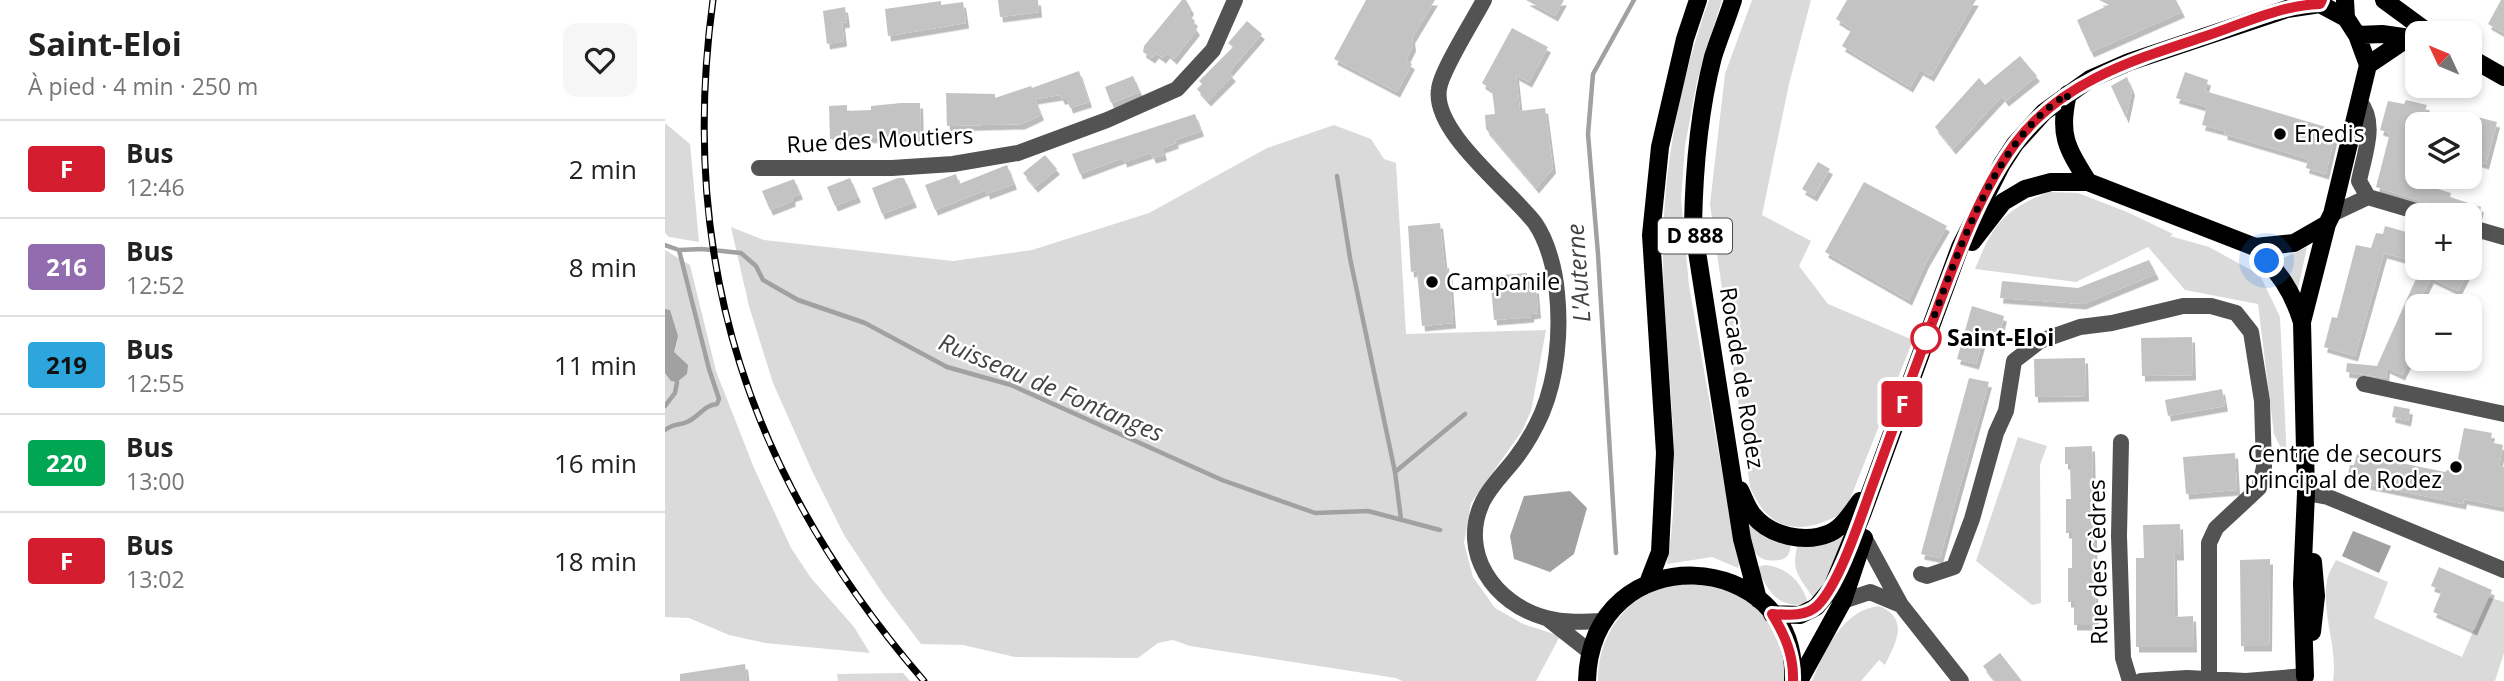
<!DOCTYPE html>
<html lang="fr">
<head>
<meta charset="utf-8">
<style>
  body { margin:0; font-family:"Open Sans",sans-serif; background:#f6f6f6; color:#222; height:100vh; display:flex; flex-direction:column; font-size:26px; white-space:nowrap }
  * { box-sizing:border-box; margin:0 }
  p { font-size:23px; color:#767676 }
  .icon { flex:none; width:38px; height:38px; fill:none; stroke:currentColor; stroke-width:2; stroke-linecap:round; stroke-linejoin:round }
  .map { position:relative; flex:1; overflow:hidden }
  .sheet { display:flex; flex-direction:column; background:#fff; width:665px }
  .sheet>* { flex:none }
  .badge { padding:0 14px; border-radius:5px; font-size:24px; line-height:46px }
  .needle { width:46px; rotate:314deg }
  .controls { position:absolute; left:1740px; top:21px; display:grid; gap:14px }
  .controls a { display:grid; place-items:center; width:77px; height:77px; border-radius:14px; background:#fff; box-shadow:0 4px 10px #0003; font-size:35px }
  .you { position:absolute; width:35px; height:35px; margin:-18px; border:5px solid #fff; border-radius:50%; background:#1a73e8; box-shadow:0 0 0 10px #1a73e833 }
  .map>.badge { position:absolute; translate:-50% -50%; box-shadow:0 0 0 4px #fff }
  .round { display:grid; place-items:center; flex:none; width:74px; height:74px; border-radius:14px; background:#f6f6f6 }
  .overview { display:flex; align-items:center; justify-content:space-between; height:119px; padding:0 28px }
  h1 { font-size:33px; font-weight:700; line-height:52px }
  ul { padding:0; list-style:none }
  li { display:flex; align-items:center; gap:21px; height:98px; padding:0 28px; border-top:2px solid #e0e0e0 }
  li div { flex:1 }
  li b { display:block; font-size:26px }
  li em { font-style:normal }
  li .badge { min-width:77px; font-weight:700; text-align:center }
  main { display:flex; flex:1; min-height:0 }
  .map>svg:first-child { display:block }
</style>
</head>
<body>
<main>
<section class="sheet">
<div class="overview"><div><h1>Saint-Eloi</h1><p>À pied · 4 min · 250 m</p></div><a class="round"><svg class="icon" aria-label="heart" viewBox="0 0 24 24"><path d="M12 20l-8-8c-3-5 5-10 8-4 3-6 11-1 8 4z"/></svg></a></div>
<ul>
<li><span class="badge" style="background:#d41d2f;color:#fff">F</span><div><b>Bus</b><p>12:46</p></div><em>2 min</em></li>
<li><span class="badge" style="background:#916caf;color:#fff">216</span><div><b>Bus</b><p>12:52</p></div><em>8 min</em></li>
<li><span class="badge" style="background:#2da6dd;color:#111">219</span><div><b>Bus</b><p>12:55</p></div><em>11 min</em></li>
<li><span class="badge" style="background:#00a651;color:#fff">220</span><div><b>Bus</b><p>13:00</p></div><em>16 min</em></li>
<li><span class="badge" style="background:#d41d2f;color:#fff">F</span><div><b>Bus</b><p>13:02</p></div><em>18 min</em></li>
</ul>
</section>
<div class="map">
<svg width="1839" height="681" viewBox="0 0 1839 681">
  <defs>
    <filter id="shadow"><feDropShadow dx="3" dy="5.5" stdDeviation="0" flood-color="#0004"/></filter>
  </defs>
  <rect width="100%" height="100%" fill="#fff"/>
  <path fill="#dadada" d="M1044,0H1057L1032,81L1020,146L1016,199L1024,286L1068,533L1075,561L1073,568L1047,557L1002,564C1020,459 999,365 998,261C997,172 1014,84 1044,0Z
    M1087,0H1146L1124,84L1097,215L1146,241L1134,266L1163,304L1248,340L1180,512C1139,535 1105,535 1085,487L1045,204L1060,74Z
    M0,123L25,144L34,242L4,237L0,233Z
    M669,125L706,139L719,159L731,163L741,334L881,330L866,411L857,431L806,503L799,543L808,577L830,608L858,624L895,636L871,681H737L731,678L525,646L508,640L493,643L473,658L350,657L298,645L256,644L218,594L179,535L148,473L108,383L84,306L66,227L99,240L288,261L367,250L484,213L602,148Z
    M1384,192L1413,193L1462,212L1508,234L1505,236L1544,247L1595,275L1615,317L1622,460L1609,434L1593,304L1520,290L1483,247L1411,282L1310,269C1328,225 1338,210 1384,192Z
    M1642,247L1633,289L1612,261Z
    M0,250L25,265L51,371L89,468L126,548L146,578L189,627L205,653L100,643L64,635L24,618L0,617Z
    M1353,437L1382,446L1375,465L1376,603L1367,605L1311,561Z
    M1079,514L1126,544C1125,553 1123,559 1114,560C1083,565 1085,536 1079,514Z
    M1173,536L1180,537L1157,589L1150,597L1147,596C1132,574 1126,570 1133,543Z
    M1671,560L1723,582L1709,618L1797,657L1823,597L1839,602V653L1830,681H1668C1673,647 1656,614 1662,580C1663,574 1668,566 1671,560Z
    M1100,565C1122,567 1137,582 1143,603C1114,611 1102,590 1092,567Z
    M1014,583C1023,583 1033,582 1041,583C1076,589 1111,618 1118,654C1119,662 1120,672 1121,681H933C932,644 953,607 987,591C995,587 1005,585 1014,583Z
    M1214,606C1245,619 1231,642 1220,665L1214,660L1196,681H1147C1160,651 1177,610 1214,606Z
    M238,673L245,681H173L172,674Z"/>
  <path fill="#a1a1a1" d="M0,309L5,310L13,336L9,352L23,365L22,374L12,382L6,381L0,373Z
    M905,491L922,508L909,554L885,572L849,559L845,536L859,496Z
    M1688,531L1726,546L1714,573L1677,556Z"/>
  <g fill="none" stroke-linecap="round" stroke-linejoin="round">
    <path stroke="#a1a1a1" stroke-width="4.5" d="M672,176L685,258L730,472L736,519
      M0,245L14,250L37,249L76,253L91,266L98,280L133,300L200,323L282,367L346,385L557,480L650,513L703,511L775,530
      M0,406L10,393L12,382
      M0,430C11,422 13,426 22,422C34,417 39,405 52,404L54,399L44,369L14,250
      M730,472L800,414
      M951,553L933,254L923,134L928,74L969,0"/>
  </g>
  <path fill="#c3c3c3" filter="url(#shadow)" d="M333,0H373L374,12L335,17Z
    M517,0H521L526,9L523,14L530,21L528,24L532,30L509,59L502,53L498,58L491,53L487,58L478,52L479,46Z
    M701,0H770L747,38L748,46L741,60L747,64L732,92L669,59Z
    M861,0H899L890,16Z
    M1182,0H1311L1266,76L1255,70L1245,87L1177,46L1187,29L1171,19Z
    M1434,0H1511L1517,12L1426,52L1412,20L1444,5Z
    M1836,0H1839V33L1823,24Z
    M276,1V5L298,2L301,23L223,36L220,9Z
    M180,7L182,22L177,23L179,41L162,44L158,11Z
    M582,21L597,34L564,72L568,76L543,101L532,89L537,84L534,81L568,47L563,43Z
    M847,28L883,47L864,82L851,75L855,111L880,108L888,168L871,188L821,129L820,115L830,114L827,90L817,83Z
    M1355,56L1372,76L1341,101L1337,96L1288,149L1270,127L1314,78L1320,85Z
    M414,71L424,102L405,108L402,99H397L395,95L370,99L376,115L357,124L282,126L281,93L330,94V98L366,86L367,88Z
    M1520,72L1543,80L1540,91L1671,130L1661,174L1641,168L1643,159L1559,134L1560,131L1537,125L1542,107L1511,98Z
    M468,76L475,92L446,103L440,87Z
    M1462,77L1467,90L1461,118L1446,86Z
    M1741,100L1762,105L1759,114L1783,120L1782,124H1752V150L1744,180L1786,193L1785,197L1816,207L1813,219L1711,187L1725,133L1715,130L1723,101L1739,104Z
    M236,103H255L256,136L165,139L164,106L182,105V111L206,110V106Z
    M530,114L536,131L510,140L511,143L497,148L499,155L488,158L486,153L459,162L458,158L415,174L407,154Z
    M1804,115L1832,122L1821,164L1804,159Z
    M380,155L392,169L370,187L358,173Z
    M1153,162L1165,169L1149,196L1137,189Z
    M342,165L349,184L322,194L321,190L270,210L260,185L291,174L294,184Z
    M185,178L193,197L170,206L162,187Z
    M233,178H239L249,202L217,214L207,188Z
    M129,179L135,194L127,197L128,201L105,210L97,191Z
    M1199,182L1282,226L1261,262L1244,300L1160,252Z
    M775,223L780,269L784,268L788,323L757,326L752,271L746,272L743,226Z
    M1720,226L1752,235V262L1719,253L1690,356L1659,347L1667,317L1672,318L1691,245L1706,248L1711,233L1718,234Z
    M1484,260L1491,274L1418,304L1335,298L1337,281L1413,288Z
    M1744,268H1805L1793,291L1766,278L1752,306V362L1745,359L1737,375L1722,368L1721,378L1681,372L1682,363L1712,366L1754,272Z
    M862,273L863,288H871L873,313L866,314V317L829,320L825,276Z
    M1307,306L1339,316L1333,339L1319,336L1311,364L1292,359Z
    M1527,337L1528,375L1477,376L1476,338Z
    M1420,358L1421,396L1370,397L1369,359Z
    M1304,378L1324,382L1275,558L1256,554Z
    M1557,389L1560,406L1503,416L1500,400Z
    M1729,406L1745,409L1743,421L1727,417Z
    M1799,428L1827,433L1825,442L1838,445L1834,466L1839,467V507L1799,499L1798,504L1682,480L1685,465H1689L1692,454L1780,472L1792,463Z
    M1427,446L1431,625H1409V602H1403V568H1407V533H1401V499H1406L1405,464H1400V447Z
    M1570,453L1572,490L1521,494L1518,457Z
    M1515,524L1516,555H1509L1510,617L1528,616L1529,647H1471V558H1479L1478,525Z
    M1605,559L1604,646H1576L1575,560Z
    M1774,567L1827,590L1809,630L1768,612L1777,590L1766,586Z
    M1335,653L1357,681H1330L1318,666Z
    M80,664L82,681H15V674Z"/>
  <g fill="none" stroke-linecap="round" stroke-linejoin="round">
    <path stroke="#535353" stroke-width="16" d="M819,0C809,19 776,71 774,89C767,132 845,190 870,223C883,242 890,270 892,293C896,332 892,377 877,413C870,429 861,445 850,459C840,472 826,485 818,501C793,552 829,604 881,618C900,623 919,622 939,621
      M1694,101C1713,122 1699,155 1694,181L1703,197
      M94,168H227L288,164L353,153L442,120L512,89L548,50L570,0
      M1667,214L1703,197L1764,215
      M1804,227L1839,237
      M1699,384L1839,414
      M1456,442L1454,536L1458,658L1465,681
      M1641,493L1663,497L1839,570
      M1199,537L1236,605L1296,681
      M1256,574L1262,576L1289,567L1307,519L1331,433L1341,411L1349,361L1375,341L1415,327L1447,323L1518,306H1546L1571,313L1586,332L1597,401L1599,467L1594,488L1551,528L1544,543V678
      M1178,601L1205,592L1236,605
      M883,619L925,652
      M1476,681L1522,678L1581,681L1640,676"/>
    <path stroke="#000" stroke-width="18" d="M1068,0C1062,19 1054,38 1048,57C1034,111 1029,170 1028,226L1077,539L1093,599
      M1719,0L1764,33
      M1692,35L1717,34L1752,39
      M1804,57L1839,77
      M1703,65L1743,38
      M1403,94C1393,135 1402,148 1423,182
      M1307,242L1338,202L1360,189L1386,182H1423L1590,247L1629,243L1662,224
      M1590,247C1614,274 1626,287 1637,322
      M1075,490C1079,498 1082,508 1088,515C1105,536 1140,544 1165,533C1178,527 1187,512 1195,501
      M983,583L995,552L1000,453L986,235L995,147L1020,39L1033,0
      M1107,614L1135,615L1151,607L1167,588L1198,512L1295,247L1337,164L1350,144L1379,112L1425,79L1464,62L1622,9L1655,4L1681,18
      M1647,632L1651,596L1648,562
      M1640,676L1637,584L1641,493L1637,322L1662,224L1667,214L1703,65L1692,35L1681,18L1680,0
      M922,681C926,534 1135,547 1128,681
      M1134,681L1178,601L1199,538"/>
    <g stroke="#000" stroke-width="7">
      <path id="rail" d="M48,0C12,264 86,481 259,681"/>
    </g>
    <use href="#rail" stroke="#fff" stroke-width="4.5" stroke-dasharray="13" stroke-linecap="butt"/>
  </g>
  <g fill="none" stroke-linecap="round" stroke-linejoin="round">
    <g stroke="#fff" stroke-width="16">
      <path id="line" d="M1128,681C1129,656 1120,635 1107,614C1123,615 1140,617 1152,606C1175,584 1197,513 1209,481C1230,423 1251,365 1273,307C1293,253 1315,192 1349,145C1395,82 1468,60 1538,37C1575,25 1616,5 1655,4L1657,0"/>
    </g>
    <use href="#line" stroke="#d41d2f" stroke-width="10"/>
    <path stroke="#000" stroke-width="7" stroke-dasharray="0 12.6" d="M1261,338C1291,259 1328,139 1403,94L1398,115L1403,148L1423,182L1590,247L1602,261"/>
  </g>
  <g fill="#000" stroke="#fff" stroke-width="2.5">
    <circle cx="1615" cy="134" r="7"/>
    <circle cx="767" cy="282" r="7"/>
    <circle cx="1791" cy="467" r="7"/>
  </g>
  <circle fill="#fff" stroke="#d41d2f" stroke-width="3.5" cx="1261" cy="338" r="14"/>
  <g text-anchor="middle" stroke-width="5" stroke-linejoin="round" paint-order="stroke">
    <rect fill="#fff" stroke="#4c4c4c" stroke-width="2" x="993" y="218.5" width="74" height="35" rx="5"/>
    <g font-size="21" font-weight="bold" fill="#000">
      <text x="1030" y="243">D 888</text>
    </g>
    <g font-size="23" fill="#000" stroke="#fff" text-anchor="start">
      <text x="1629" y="142">Enedis</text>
      <text x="781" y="290">Campanile</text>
      <text x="1777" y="462" text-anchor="end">Centre de secours<tspan x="1777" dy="26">principal de Rodez</tspan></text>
    </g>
    <g font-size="23" fill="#000" stroke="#fff">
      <text transform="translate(215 140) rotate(-3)" y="8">Rue des Moutiers</text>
      <text transform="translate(1077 378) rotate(81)" y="8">Rocade de Rodez</text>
      <text transform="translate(1433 562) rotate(-91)" y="8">Rue des Cèdres</text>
    </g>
    <g font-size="23" font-weight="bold" fill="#000" stroke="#fff" text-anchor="start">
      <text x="1282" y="346">Saint-Eloi</text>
    </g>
    <g font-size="24" font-style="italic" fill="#424242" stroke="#fff">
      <text transform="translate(914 273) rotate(-94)" y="8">L'Auterne</text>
      <text transform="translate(386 388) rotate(23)" y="8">Ruisseau de Fontanges</text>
    </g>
  </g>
</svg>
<div class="controls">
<a><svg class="needle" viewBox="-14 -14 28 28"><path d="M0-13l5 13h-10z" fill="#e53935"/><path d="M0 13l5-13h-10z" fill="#767676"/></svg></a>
<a><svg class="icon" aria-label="layers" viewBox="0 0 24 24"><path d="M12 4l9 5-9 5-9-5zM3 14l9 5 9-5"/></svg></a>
<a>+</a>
<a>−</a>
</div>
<div class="you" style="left:1602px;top:261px"></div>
<b class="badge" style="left:1237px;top:404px;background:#d41d2f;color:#fff">F</b>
</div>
</main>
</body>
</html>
